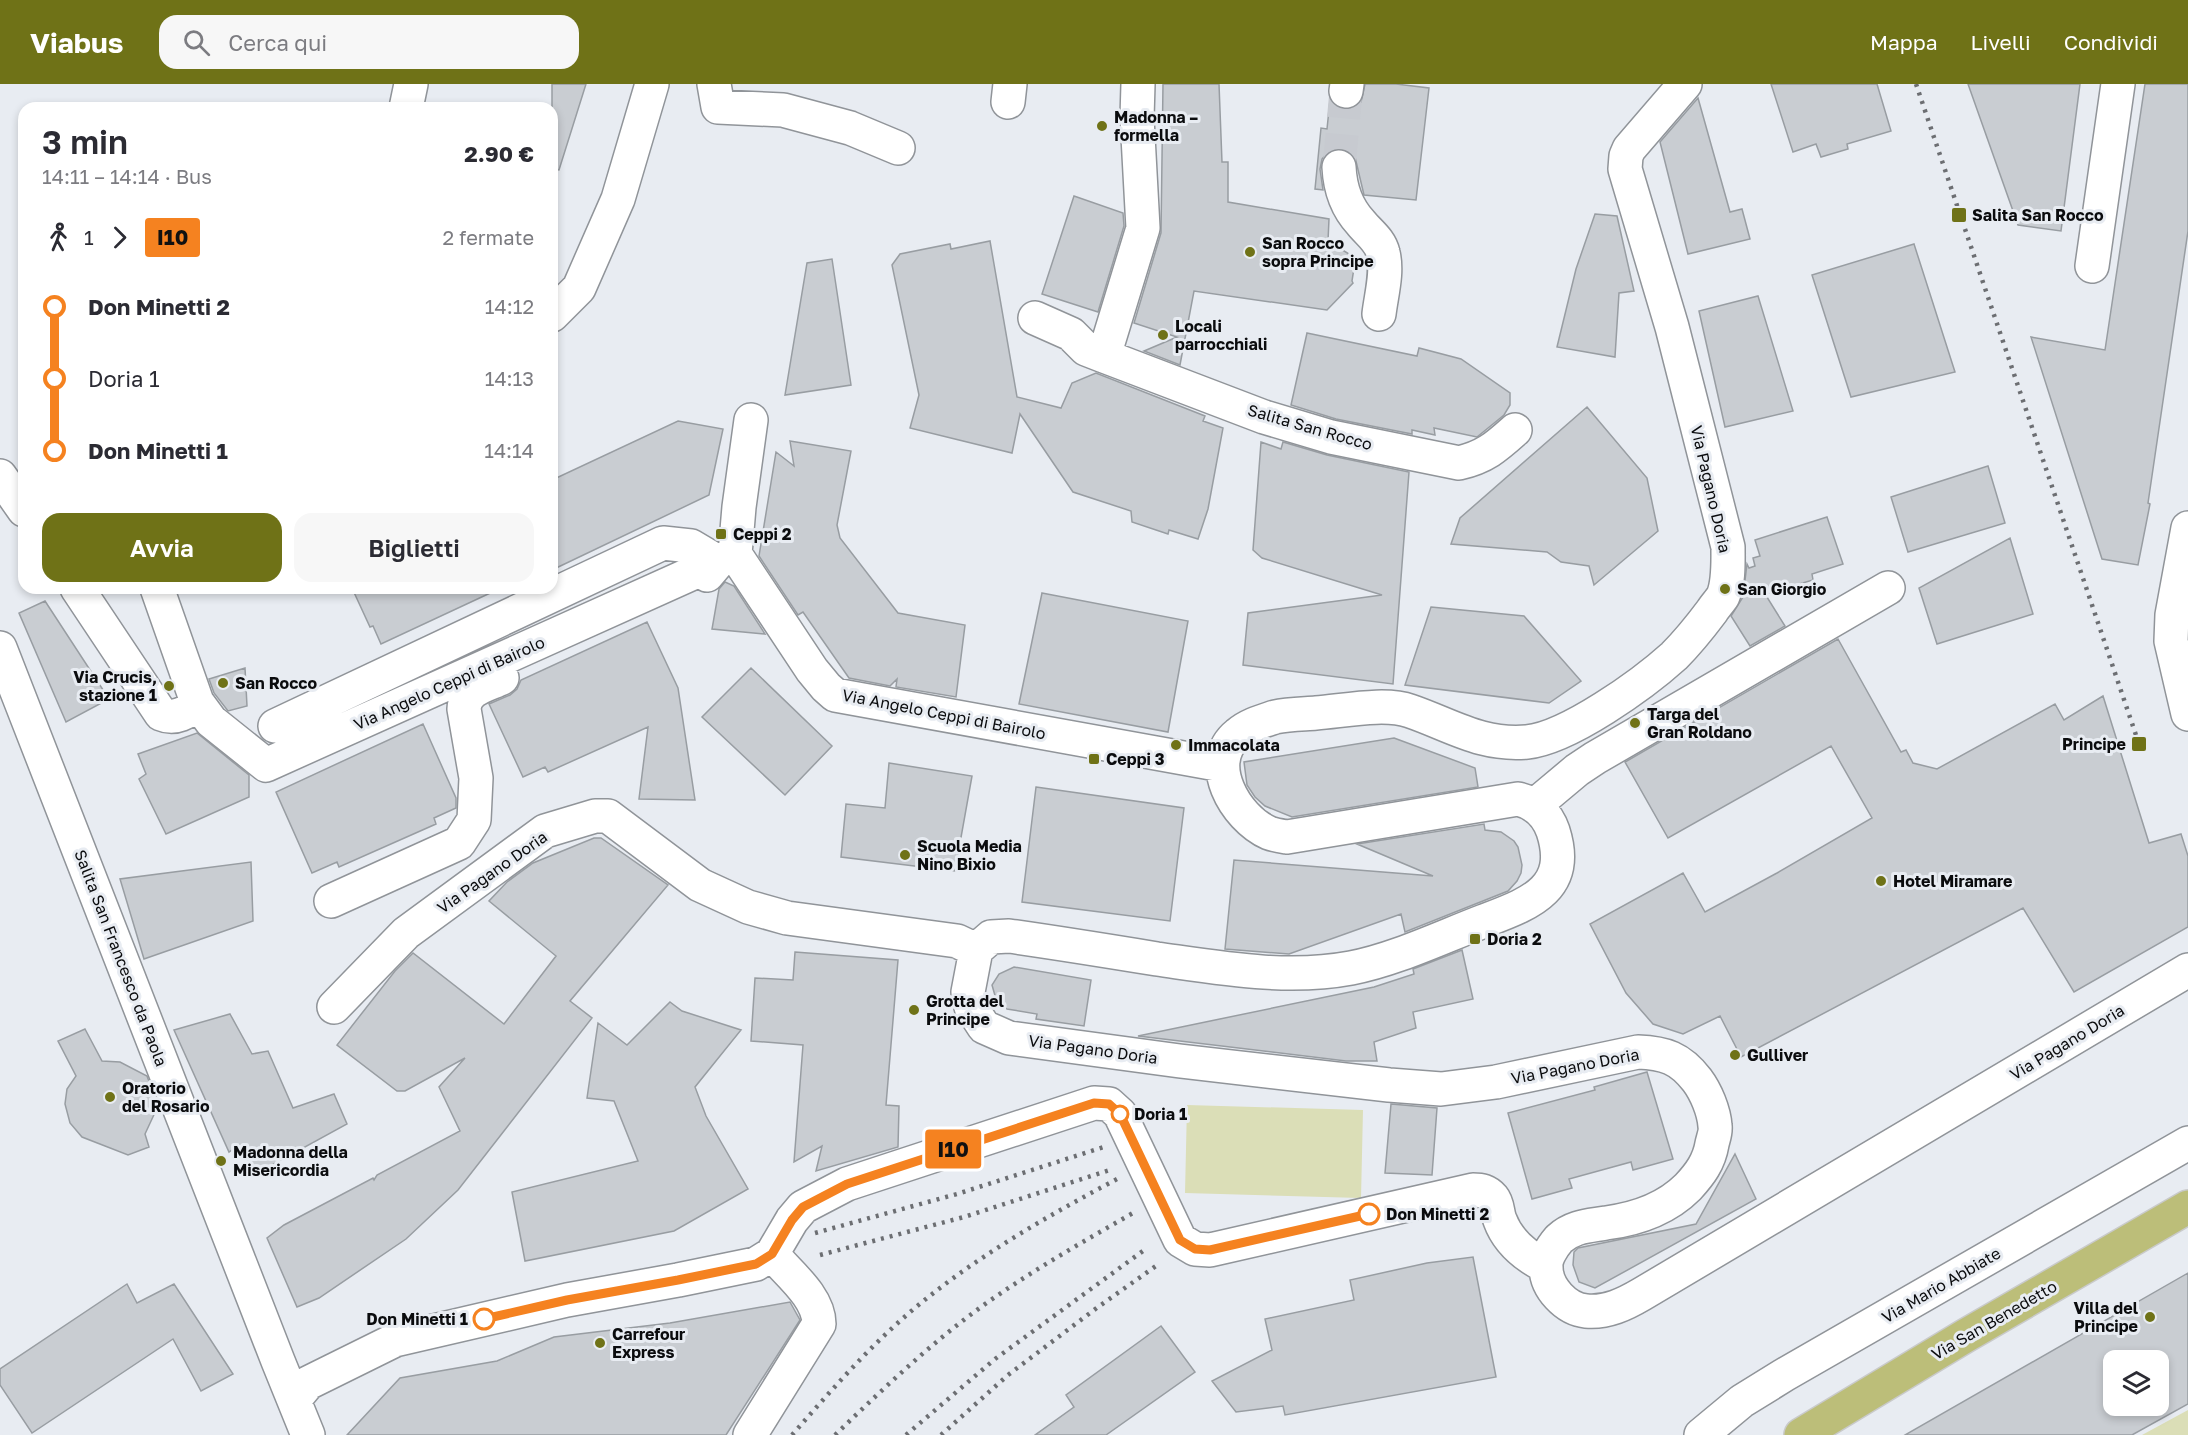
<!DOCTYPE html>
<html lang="it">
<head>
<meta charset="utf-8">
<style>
  body { margin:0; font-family:"Golos Text",sans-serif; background:#f7f7f7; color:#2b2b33; height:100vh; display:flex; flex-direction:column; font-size:22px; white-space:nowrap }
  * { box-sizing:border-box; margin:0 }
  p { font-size:20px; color:#7c7c81 }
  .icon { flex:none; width:33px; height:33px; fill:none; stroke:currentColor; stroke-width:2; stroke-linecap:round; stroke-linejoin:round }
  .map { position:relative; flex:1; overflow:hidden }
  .sheet { position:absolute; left:18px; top:18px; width:540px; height:492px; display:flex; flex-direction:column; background:#fff; border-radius:18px; box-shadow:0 3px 9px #0003 }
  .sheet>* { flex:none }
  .badge { padding:0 12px; border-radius:4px; font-size:21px; line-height:39px }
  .tools { position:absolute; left:2103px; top:1266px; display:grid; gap:12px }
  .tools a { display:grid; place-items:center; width:66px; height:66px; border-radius:12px; background:#fff; box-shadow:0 3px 9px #0003; font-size:30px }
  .map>.badge { position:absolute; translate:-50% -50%; box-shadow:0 0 0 3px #fff }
  .legs { display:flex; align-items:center; gap:9px; height:66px; padding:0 24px; font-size:20px }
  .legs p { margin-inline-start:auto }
  .overview { display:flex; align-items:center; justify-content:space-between; height:102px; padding:0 24px }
  h1 { font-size:33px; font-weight:600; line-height:45px }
  .action { display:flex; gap:12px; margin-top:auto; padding:12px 24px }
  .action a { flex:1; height:69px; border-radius:18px; background:#6f7217; color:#fff; font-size:24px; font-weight:600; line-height:69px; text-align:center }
  .action a+a { background:#f7f7f7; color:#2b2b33 }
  ul { padding:0 24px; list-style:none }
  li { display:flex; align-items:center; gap:21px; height:72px; font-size:22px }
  li i { display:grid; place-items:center; width:9px; height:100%; margin:0 8px; background:currentColor }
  li i::after { content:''; width:15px; height:15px; margin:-8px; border:4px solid; border-radius:50%; background:#fff }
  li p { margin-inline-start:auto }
  li:first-child i { background:linear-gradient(#0000 50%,currentColor 0) }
  li:last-child i { background:linear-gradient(currentColor 50%,#0000 0) }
  header { display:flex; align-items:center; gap:36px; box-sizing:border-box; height:84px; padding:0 30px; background:#6f7217; color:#fff }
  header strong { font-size:28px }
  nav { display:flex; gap:33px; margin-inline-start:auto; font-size:21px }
  .search { width:420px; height:54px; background:#f7f7f7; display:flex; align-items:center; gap:15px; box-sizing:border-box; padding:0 21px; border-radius:18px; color:#7c7c81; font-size:22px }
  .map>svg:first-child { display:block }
</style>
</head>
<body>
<header>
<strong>Viabus</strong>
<div class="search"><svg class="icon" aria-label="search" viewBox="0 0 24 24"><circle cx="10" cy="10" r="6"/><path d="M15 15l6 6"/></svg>Cerca qui</div>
<nav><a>Mappa</a><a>Livelli</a><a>Condividi</a></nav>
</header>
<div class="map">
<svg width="2188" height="1351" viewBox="0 0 2188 1351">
  <rect width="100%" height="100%" fill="#e8ecf2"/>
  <path fill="#dbdeb7" d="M1187,1021L1363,1026L1361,1114L1185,1109Z
    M2188,1326V1351H2142Z"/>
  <path fill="#c9cdd2" stroke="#989da2" stroke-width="1.5" fill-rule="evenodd" d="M552,0H586L559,86L552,85Z
    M1163,0H1219L1222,78H1228V118L1329,135L1328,157L1349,170L1354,184L1352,197L1353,199L1327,226L1194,207L1180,281L1144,267L1177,253L1134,239L1161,149Z
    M1365,0H1396L1429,4L1416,116L1364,111L1355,73L1347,66L1338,64L1329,67L1322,75L1320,85L1323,106L1315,105L1321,44L1327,45L1330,16L1335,22L1343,25L1353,24L1361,18Z
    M1771,0H1877L1891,47L1847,60L1848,65L1821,73L1816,60L1793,68Z
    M1968,0H2080L2061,147L2018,141Z
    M2145,0H2188V147L2148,419L2150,420L2138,481L2102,475L2031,253L2105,266Z
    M1698,14L1730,128L1742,125L1750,155L1688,170L1660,58Z
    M1074,112L1123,129L1124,142L1098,228L1042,210Z
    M1595,130L1617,132L1634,207L1619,209L1615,273L1557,263L1576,185Z
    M990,157L1017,313L1061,324L1072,299L1096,289L1205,332L1203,337L1223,344L1208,425L1198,455L1169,446L1168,450L1132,438L1131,427L1073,408L1020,330L1012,369L910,344L919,311L892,181L900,170L950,160L951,165Z
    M1914,160L1955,288L1851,313L1812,191Z
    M832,175L851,301L785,311L807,179Z
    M1758,212L1793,327L1725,343L1699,227Z
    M1307,249L1417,272L1419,264L1461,275L1510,309V321L1504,331L1477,353L1434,344L1435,351L1412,346V350L1336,335L1291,321Z
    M1587,323L1647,394L1658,447L1594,501L1589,482L1561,478L1547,468L1451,460L1460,434Z
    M678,337L723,345L709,411L552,486V396Z
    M790,357L851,367L837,441L840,454L898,529L965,541L956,613L896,603L897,595L890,602L849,594L803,528L798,531L759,472L776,368L794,382Z
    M1261,358L1281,365L1283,358L1327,371L1409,388L1393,600L1243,581L1248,529L1382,511L1262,474L1253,466Z
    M1988,382L2005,439L1908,468L1891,413Z
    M1827,433L1843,480L1812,490L1813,496L1765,510L1785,542L1750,562L1731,532L1743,513L1747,480L1749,484L1755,482L1753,474L1760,472L1755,456Z
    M2010,454L2033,530L1937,560L1919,504Z
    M725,498L734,502L765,550L712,545L719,505Z
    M352,504H501L381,560L373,542L370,543Z
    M1042,509L1188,537L1168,648L1019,620Z
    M45,517L109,615L66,638L19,529Z
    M1431,523L1524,532L1581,597L1549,619L1405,601Z
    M647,538L678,604L695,716L639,715L648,643L548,688L545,683L523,693L489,620L510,611L517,605L521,596Z
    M1838,555L1901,668L1906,666L1913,679L1937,685L2055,620L2064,636L2103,612L2149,759L2181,750L2188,772V843L2074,908L2023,824L1741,973L1720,932L1683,950L1653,940L1626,909L1590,840L1683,789L1705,828L1777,789L1872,734L1831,662L1668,754L1625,678Z
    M245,584L247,622L228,627L214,609L209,595Z
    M751,584L832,662L785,711L702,633Z
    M423,640L456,714V724L434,734L436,740L339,783L337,778L312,789L276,708Z
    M197,649L249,691V713L166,750L139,695L146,690L138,670Z
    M1394,654L1475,684L1478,703L1292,733L1265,722L1255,713L1247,701L1244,678Z
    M889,679L972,692L955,787L841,773L846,720L885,724Z
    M1036,703L1184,724L1170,837L1022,818Z
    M1484,740L1485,746L1501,748L1514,757L1518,763L1522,781L1521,789L1517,797L1508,807L1405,848L1401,830L1289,870L1225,865L1234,776L1433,792L1357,760Z
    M594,754H601L668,801L570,917L592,934L458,1106L406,1155L319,1214L297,1223L267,1154L284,1141L373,1094L374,1096L377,1091L460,1047L439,1003L465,974L405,1007H397L337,961L395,887L413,869L504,940L556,872L489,817L507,798L533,779Z
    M251,778L253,837L144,875L120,795Z
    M1462,866L1473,915L1413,928L1416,944L1374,958L1377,977H1346L1138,952L1374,903L1414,890L1413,885Z
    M795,868L898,876L886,1021L899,1022L898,1063L816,1087L822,1062L794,1078L803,961L751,957L755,894L793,896Z
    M1014,883L1091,896L1084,942L1036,935L1037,930L1007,925L996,915L992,901L999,890Z
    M670,918L682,927L741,946L695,1003L706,1032L748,1105L674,1147L525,1177L512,1108L638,1077L614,1017L587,1014L598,939L627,961Z
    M230,930L252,970L268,967L293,1024L334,1010L347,1040L250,1093L239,1061L229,1068L174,946Z
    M85,945L102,977L120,978L147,992L158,1022L145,1050L149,1063L128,1071L82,1053L70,1039L65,1020L67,1005L76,992L58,957Z
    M1647,988L1673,1075L1633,1086L1631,1078L1569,1095L1572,1104L1532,1115L1508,1029L1595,1006L1594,1003Z
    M1391,1020L1437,1024L1432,1091L1385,1089Z
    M1735,1070L1756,1115L1595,1204L1579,1198L1573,1181L1574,1168L1578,1164L1696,1140Z
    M1473,1173L1496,1293L1285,1331L1283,1322L1236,1328L1212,1297L1272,1266L1265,1235L1354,1216L1350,1196L1427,1179Z
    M2188,1189V1320L2132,1351H1905ZM2114,1276H2158V1322H2114Z
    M127,1200L137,1219L174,1200L233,1290L201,1307L173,1255L32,1349L0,1301V1285Z
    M790,1218L800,1236L726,1351H347L400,1294L497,1277L554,1253L670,1239Z
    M1161,1242L1195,1288L1106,1351H1035L1074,1323L1066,1311Z"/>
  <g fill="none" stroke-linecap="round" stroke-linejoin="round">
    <path stroke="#c7cad0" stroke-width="33" stroke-dasharray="33 16" stroke-linecap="butt" d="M1339,83L1346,7"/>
    <g stroke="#909499" stroke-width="36">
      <path id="minor" d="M714,0L718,23L783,26L850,44L898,64
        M1138,0L1137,34L1143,144L1104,272L1264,333L1331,353L1459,379C1485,373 1496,363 1515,346
        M1685,0L1629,65L1626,72L1625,85L1672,243L1728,463C1728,478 1729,498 1723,512C1720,517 1715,522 1712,527C1700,543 1688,558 1674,572C1643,600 1568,654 1527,658C1481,662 1451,641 1410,627C1385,618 1343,627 1316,629C1303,630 1288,630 1275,633C1263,637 1248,641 1238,650C1203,678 1235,734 1269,749C1274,751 1281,752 1287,753L1518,715C1535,719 1547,730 1553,747C1572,806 1528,820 1484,837C1442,853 1394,876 1351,884C1287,896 1221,884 1157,875C1108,867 1058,859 1009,852L991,853L976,866L968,908L971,923L984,943L1009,954L1180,977L1389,1001L1441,1005L1496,998L1638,968C1665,969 1680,974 1697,996C1706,1008 1714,1027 1715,1042C1716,1048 1713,1055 1712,1060C1709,1078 1700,1090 1688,1103C1666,1125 1637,1135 1606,1139C1589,1142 1573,1142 1559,1155C1553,1162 1545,1174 1546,1183C1546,1204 1566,1225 1586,1227C1607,1229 1625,1220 1642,1210L2188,886
        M1346,7L1347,0
        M1008,18L1010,0
        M406,24L411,0
        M1339,83C1340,104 1347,124 1361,139C1369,149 1380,156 1383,169C1388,188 1381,212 1379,230
        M2092,182L2118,0
        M552,231L579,204L618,115L652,0
        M1035,234L1071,250L1086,265L1104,272
        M0,392L24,426
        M2188,444L2172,531L2171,557L2188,630
        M735,470L739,423L751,336
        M77,504L161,630C175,636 188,629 197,618L157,504
        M0,564L278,1277L308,1351
        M197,618L211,637L266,681L735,470L812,586L826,603L835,611L1222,681
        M275,642L663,459L691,462L718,478L707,491
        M1534,722L1577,686L1595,674L1888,504
        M331,817L459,759L474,736L476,694L464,625C465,605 485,602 502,594
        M334,923L406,849L545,747L595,732H608L700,801L748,823L787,834L957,857L976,866
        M294,1316L308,1299L395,1256L567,1216L678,1196L756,1180L772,1170L792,1136L803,1123L847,1100L1094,1019L1109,1020L1120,1030L1180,1156L1195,1165L1210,1166L1473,1106C1481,1106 1487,1107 1493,1114C1498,1120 1497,1129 1500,1136C1508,1158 1526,1172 1545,1182
        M750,1351L819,1240C819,1213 788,1189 772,1170
        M1701,1351L1742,1317L1784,1291L2188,1059"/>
    </g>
    <g stroke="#c9caca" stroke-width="36">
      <path id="major" d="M1801,1351L1965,1252L2188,1123"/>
    </g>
    <use href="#minor" stroke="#fff" stroke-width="33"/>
    <use href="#major" stroke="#bcbe79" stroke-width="33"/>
    <path stroke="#6c6e72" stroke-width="4.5" stroke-dasharray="3 6" stroke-linecap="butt" d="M1916,0L2139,660
      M815,1149L957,1110L1107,1062
      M820,1171L964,1133L1113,1085
      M792,1351C829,1309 866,1266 909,1229C972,1175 1044,1134 1117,1095
      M835,1351C884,1304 933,1257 988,1218C1035,1185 1084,1157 1133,1129
      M906,1351L995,1275L1147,1164
      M941,1351L1008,1291L1098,1223L1156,1182"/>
  </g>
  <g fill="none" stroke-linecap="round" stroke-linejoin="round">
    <g stroke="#fff" stroke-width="14">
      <path id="line-1" d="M484,1235L567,1216L678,1196L756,1180L772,1170L792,1136L803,1123L847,1100L1094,1019L1109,1020L1120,1030L1180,1156L1195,1165L1210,1166L1369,1130"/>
    </g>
    <use href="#line-1" stroke="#f58220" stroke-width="9"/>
  </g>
  <g fill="#6f7217" stroke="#e8ecf2" stroke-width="2">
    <circle cx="1102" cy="42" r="6"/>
    <rect x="1951" y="123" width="16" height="16" rx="3"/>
    <circle cx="1250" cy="168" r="6"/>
    <circle cx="1163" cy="251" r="6"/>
    <rect x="715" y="444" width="12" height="12" rx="3"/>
    <circle cx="1725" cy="505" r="6"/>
    <circle cx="223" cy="599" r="6"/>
    <circle cx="169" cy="602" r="6"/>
    <circle cx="1635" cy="639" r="6"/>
    <rect x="2131" y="652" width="16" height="16" rx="3"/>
    <circle cx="1176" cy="661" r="6"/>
    <rect x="1088" y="669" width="12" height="12" rx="3"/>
    <circle cx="905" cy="771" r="6"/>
    <circle cx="1881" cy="797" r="6"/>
    <rect x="1469" y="849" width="12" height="12" rx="3"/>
    <circle cx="914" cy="926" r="6"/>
    <circle cx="1735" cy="971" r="6"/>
    <circle cx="110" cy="1013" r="6"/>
    <circle cx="221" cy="1077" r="6"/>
    <circle cx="2150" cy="1233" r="6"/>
    <circle cx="600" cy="1259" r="6"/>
  </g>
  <g fill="#fff" stroke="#f58220" stroke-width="3">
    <circle cx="1120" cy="1030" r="8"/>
    <circle cx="1369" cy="1130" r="10"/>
    <circle cx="484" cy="1235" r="10"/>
  </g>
  <g text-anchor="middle" stroke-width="6" stroke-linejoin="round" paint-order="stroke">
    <g font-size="16" font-weight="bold" fill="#0b0c0e" stroke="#e8ecf2" text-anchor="start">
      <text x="1114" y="39">Madonna –<tspan x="1114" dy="18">formella</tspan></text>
      <text x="1972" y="137">Salita San Rocco</text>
      <text x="1262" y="165">San Rocco<tspan x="1262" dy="18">sopra Principe</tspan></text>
      <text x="1175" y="248">Locali<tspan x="1175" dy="18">parrocchiali</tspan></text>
      <text x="733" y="456">Ceppi 2</text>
      <text x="1737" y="511">San Giorgio</text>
      <text x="157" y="599" text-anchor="end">Via Crucis,<tspan x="157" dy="18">stazione 1</tspan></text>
      <text x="235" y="605">San Rocco</text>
      <text x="1647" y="636">Targa del<tspan x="1647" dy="18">Gran Roldano</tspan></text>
      <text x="2126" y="666" text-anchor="end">Principe</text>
      <text x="1188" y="667">Immacolata</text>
      <text x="1106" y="681">Ceppi 3</text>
      <text x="917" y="768">Scuola Media<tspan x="917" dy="18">Nino Bixio</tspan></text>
      <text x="1893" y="803">Hotel Miramare</text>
      <text x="1487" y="861">Doria 2</text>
      <text x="926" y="923">Grotta del<tspan x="926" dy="18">Principe</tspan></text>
      <text x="1747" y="977">Gulliver</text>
      <text x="122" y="1010">Oratorio<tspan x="122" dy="18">del Rosario</tspan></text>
      <text x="233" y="1074">Madonna della<tspan x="233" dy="18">Misericordia</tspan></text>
      <text x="2138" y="1230" text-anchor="end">Villa del<tspan x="2138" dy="18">Principe</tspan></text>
      <text x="612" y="1256">Carrefour<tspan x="612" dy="18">Express</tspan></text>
    </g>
    <g font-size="16" fill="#0b0c0e" stroke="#e8ecf2">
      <text transform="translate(1310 343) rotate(16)" y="6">Salita San Rocco</text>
      <text transform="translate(1711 405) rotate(77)" y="6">Via Pagano Doria</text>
      <text transform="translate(449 599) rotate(-24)" y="6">Via Angelo Ceppi di Bairolo</text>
      <text transform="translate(944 630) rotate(11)" y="6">Via Angelo Ceppi di Bairolo</text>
      <text transform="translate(492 788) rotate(-35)" y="6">Via Pagano Doria</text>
      <text transform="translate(121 874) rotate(69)" y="6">Salita San Francesco da Paola</text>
      <text transform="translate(2067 958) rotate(-31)" y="6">Via Pagano Doria</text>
      <text transform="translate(1093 965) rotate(8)" y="6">Via Pagano Doria</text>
      <text transform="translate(1575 982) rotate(-11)" y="6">Via Pagano Doria</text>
      <text transform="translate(1941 1201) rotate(-30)" y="6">Via Mario Abbiate</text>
      <text transform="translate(1994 1236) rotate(-30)" y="6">Via San Benedetto</text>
    </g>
    <g font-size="16" font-weight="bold" fill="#0b0c0e" stroke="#e8ecf2" text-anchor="start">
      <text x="1134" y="1036">Doria 1</text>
      <text x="1386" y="1136">Don Minetti 2</text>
      <text x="468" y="1241" text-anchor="end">Don Minetti 1</text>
    </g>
  </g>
</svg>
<div class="tools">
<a><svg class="icon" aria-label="layers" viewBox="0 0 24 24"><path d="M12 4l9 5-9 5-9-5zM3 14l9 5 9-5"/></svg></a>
</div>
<b class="badge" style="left:953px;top:1065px;background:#f58220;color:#111">I10</b>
<section class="sheet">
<div class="overview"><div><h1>3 min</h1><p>14:11 – 14:14 · Bus</p></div><b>2.90 €</b></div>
<div class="legs"><svg class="icon" aria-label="walk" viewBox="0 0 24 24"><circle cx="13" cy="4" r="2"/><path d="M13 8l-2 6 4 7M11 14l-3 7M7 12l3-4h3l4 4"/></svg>1<svg class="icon" aria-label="forward" viewBox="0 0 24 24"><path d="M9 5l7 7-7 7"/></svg><b class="badge" style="background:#f58220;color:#111">I10</b><p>2 fermate</p></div>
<ul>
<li><i style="color:#f58220"></i><b>Don Minetti 2</b><p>14:12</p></li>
<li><i style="color:#f58220"></i><span>Doria 1</span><p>14:13</p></li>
<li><i style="color:#f58220"></i><b>Don Minetti 1</b><p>14:14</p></li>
</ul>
<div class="action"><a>Avvia</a><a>Biglietti</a></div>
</section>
</div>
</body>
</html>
